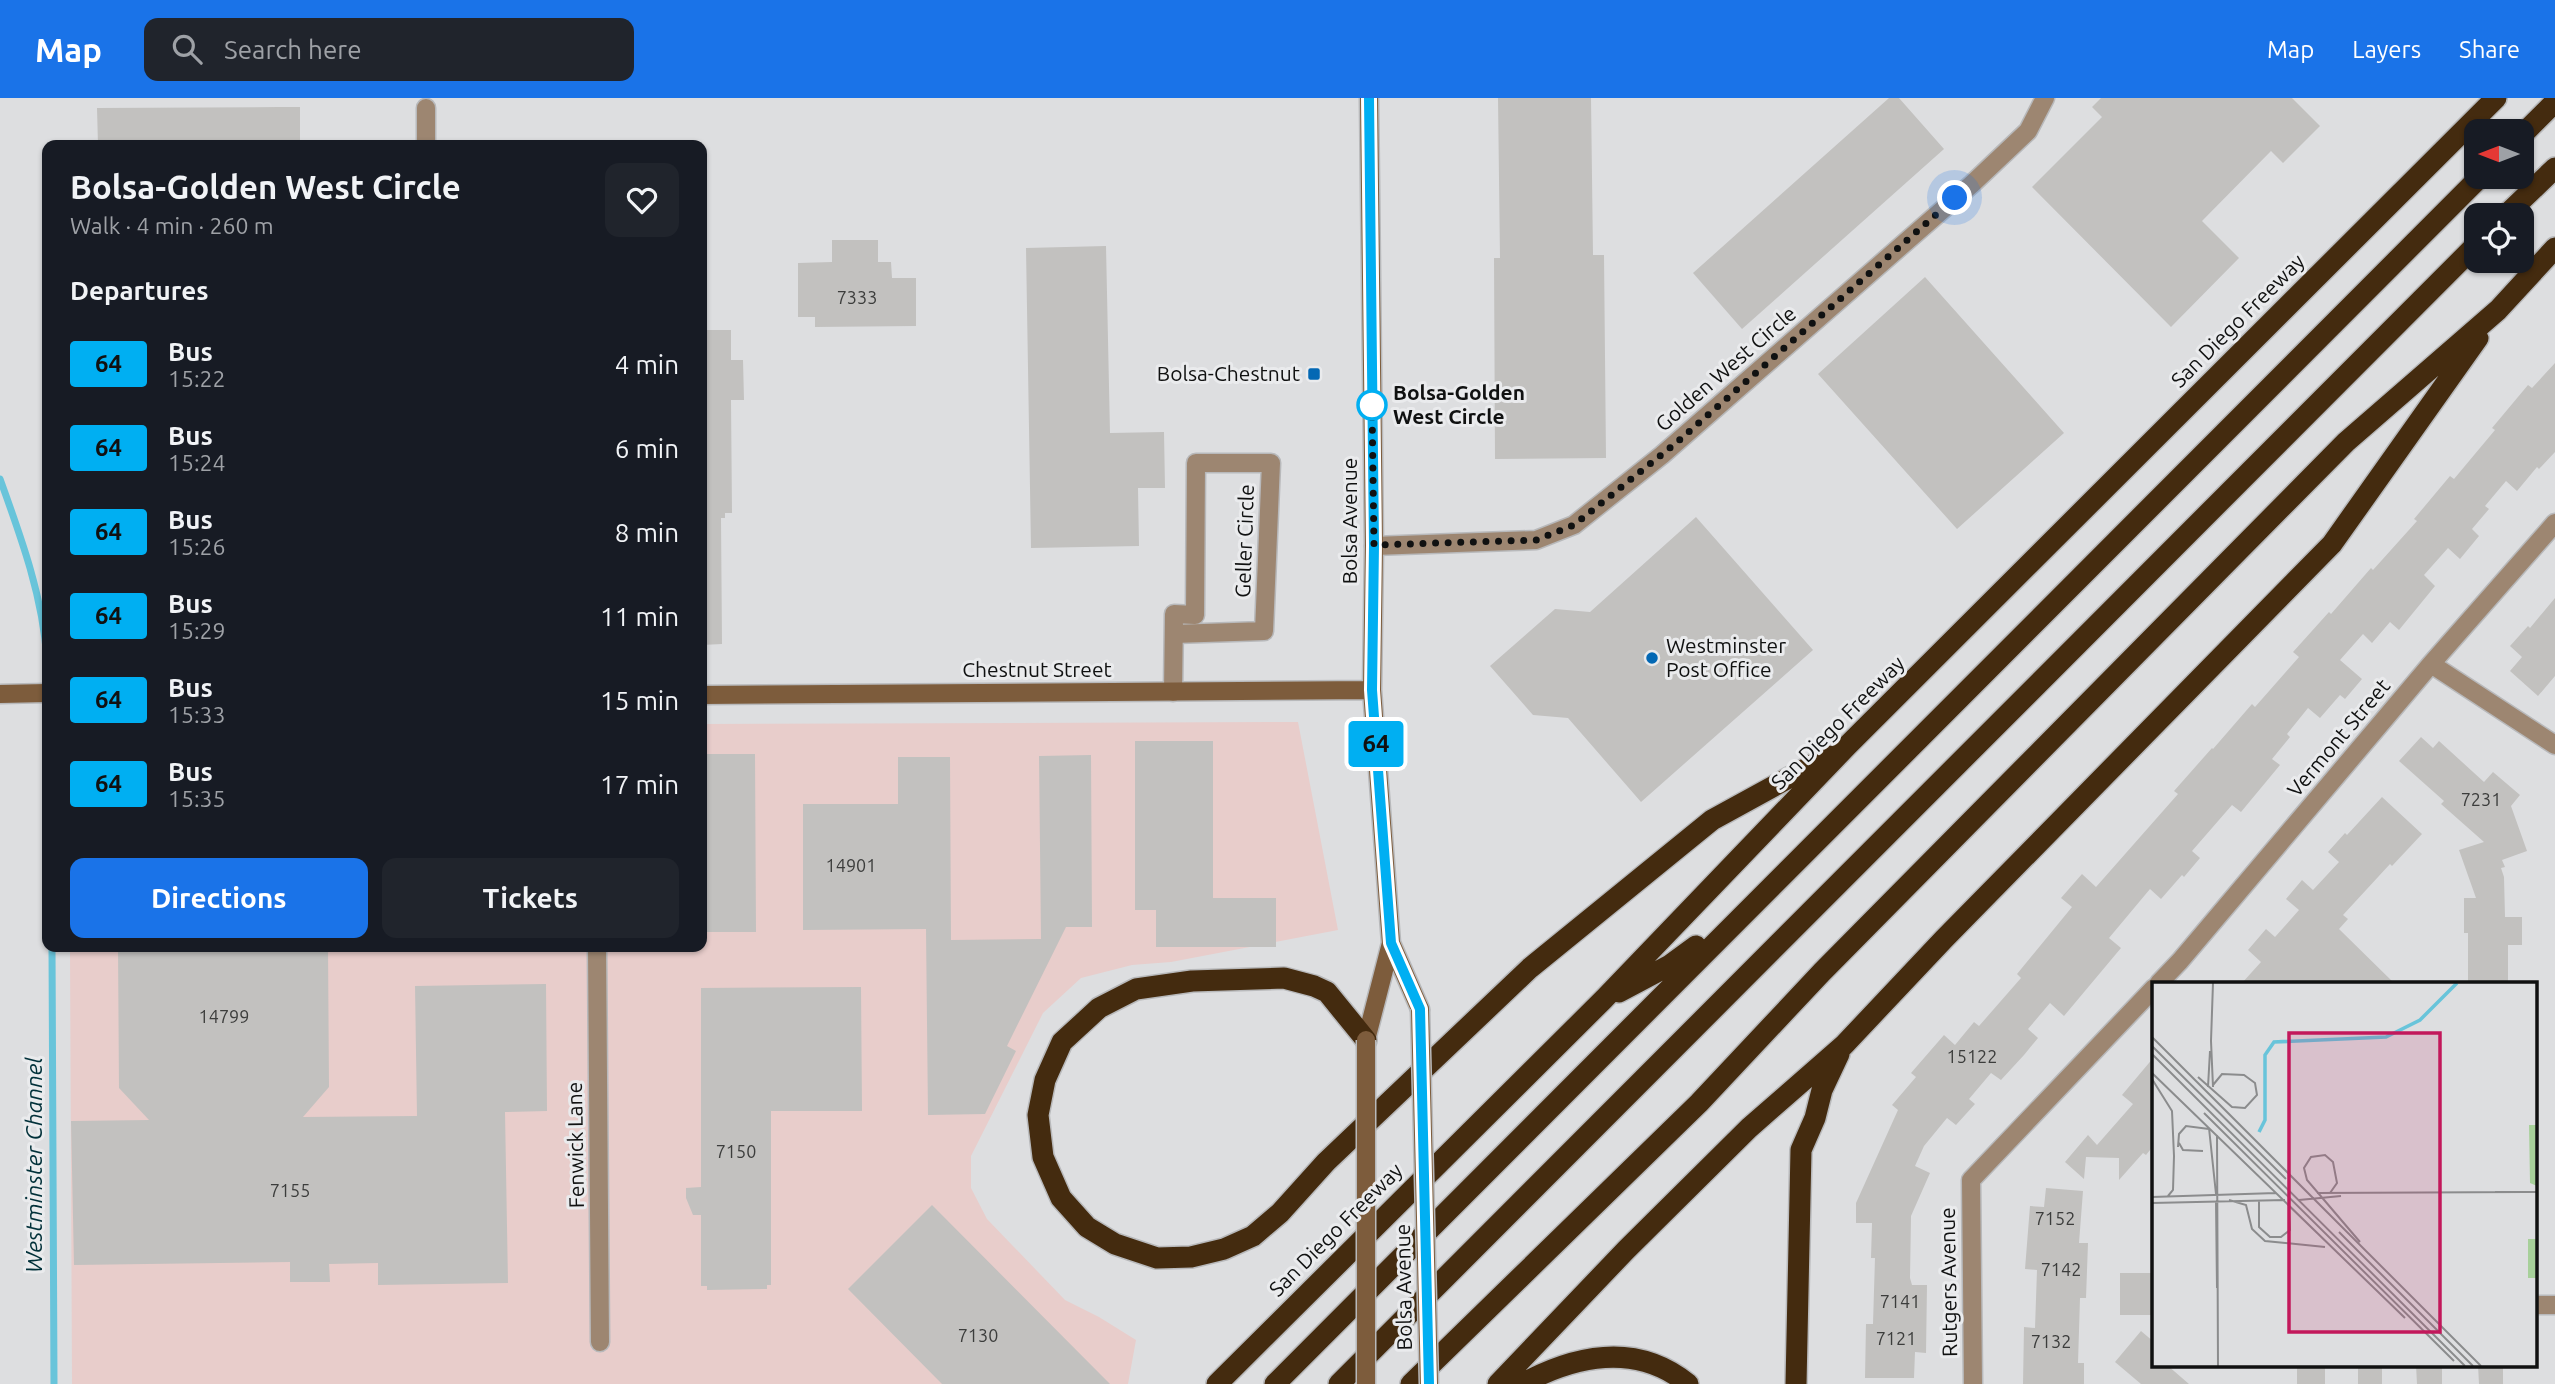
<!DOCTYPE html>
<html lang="en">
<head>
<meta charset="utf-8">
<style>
  body { margin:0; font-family:Ubuntu,sans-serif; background:#20242c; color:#f1f3f6; height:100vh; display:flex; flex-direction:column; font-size:26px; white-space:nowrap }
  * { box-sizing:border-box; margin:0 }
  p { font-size:23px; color:#9ea1a6 }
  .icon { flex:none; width:38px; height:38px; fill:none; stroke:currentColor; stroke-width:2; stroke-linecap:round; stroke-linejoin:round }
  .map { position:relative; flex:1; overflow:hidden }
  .side { position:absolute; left:42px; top:42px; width:665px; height:812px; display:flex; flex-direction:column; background:#171b24; border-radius:14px; box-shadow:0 2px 5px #0004 }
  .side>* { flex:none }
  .badge { padding:0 14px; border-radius:5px; font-size:24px; line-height:46px }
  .needle { width:46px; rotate:270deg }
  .fabs { position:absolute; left:2464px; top:21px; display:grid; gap:14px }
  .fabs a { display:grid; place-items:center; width:70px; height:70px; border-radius:14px; background:#171b24; box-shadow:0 2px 5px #0004; font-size:35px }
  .you { position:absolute; width:35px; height:35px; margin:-18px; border:5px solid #fff; border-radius:50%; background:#1a73e8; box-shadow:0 0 0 10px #1a73e833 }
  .map>.badge { position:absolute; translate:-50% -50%; box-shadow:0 0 0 4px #fff }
  h2 { padding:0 28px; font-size:26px; line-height:63px }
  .round { display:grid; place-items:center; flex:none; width:74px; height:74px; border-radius:14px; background:#20242c }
  .summary { display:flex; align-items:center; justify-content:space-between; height:119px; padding:0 28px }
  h1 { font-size:33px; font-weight:700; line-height:52px }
  .action { display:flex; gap:14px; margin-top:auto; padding:14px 28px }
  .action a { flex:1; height:80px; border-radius:14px; background:#1a73e8; color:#fff; font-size:28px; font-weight:700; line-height:80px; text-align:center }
  .action a+a { background:#20242c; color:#f1f3f6 }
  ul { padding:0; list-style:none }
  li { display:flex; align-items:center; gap:21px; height:84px; padding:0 28px }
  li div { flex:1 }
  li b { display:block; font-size:26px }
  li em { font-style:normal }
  li .badge { min-width:77px; font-weight:700; text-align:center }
  header { display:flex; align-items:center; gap:42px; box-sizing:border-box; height:98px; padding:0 35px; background:#1a73e8; color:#fff }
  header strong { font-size:33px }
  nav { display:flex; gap:38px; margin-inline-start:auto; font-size:24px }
  .search { width:490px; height:63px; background:#20242c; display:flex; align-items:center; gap:18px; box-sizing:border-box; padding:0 24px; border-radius:14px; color:#9ea1a6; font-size:26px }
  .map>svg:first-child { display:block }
</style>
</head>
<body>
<header>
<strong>Map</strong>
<div class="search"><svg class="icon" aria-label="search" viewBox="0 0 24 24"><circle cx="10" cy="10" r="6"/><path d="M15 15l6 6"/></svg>Search here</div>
<nav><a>Map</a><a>Layers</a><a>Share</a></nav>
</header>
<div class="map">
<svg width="2555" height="1286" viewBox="0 0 2555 1286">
  <rect width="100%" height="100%" fill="#dddee0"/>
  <path fill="#e8cdcb" d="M1298,624L1338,832L1171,864L1132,867L1081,880L1043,915L971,1058V1090L987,1121L1065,1202L1099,1219L1136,1242L1128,1286H72L70,849H702V626Z"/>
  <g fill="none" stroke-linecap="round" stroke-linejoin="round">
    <path stroke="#68c4da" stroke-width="7" d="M0,381C21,439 43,499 47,562
      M52,849L54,1286"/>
  </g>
  <path fill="#c2c1bf" d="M1498,0H1591L1593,157H1604L1606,360L1495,361L1494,160H1500Z
    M1889,0H1899L1944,51L1742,231L1693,175Z
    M2101,0H2292L2320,28L2283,65L2271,53L2202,123L2239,160L2171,229L2032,89L2102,19L2092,9Z
    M279,9H300V47H98L97,10Z
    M832,142H878V164H891L892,180H916V228L815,229V219H798V165L832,164Z
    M1106,148L1110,335L1164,334L1165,390H1138L1139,448L1031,450L1026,150Z
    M1925,179L2064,335L1957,431L1818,276Z
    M702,232H731V262H743L744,302H731L732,415H725V420H721L722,546L702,547Z
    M2555,265V354L2539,371L2537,369L2517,393L2506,383L2485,408L2489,411L2472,431L2479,438L2460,461L2448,450L2424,477L2435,488L2399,532L2390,524L2372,545L2363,536L2340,562L2362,581L2345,601L2340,597L2320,620L2308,610L2287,636L2290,639L2272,661L2280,667L2241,714L2232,707L2192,753L2200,760L2184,779L2182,777L2161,801L2150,791L2109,840L2121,850L2064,918L2050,905L2028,931L2038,940L2024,957L2001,982L1991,975L1969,1001L1975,1006L1956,1027L1947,1020L1924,1048L1915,1068L1930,1075L1911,1118L1910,1180L1912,1187H1927L1926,1255L1915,1254L1914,1280H1865L1866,1226H1873L1875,1160H1871L1872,1125H1856V1105L1898,1012L1892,1007L1916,979L1911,975L1944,937L1955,947L1974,924L1979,928L2021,880L2017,876L2072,809L2061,800L2082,776L2096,789L2178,696L2174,693L2212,650L2213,651L2252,606L2255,609L2299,559L2293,554L2329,514L2331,516L2371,470L2373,472L2417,423L2414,421L2450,378L2454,381L2495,332L2492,330L2528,287L2532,290Z
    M1696,419L1813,552L1641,704L1568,620L1533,617L1490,568L1555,511L1590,514Z
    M2555,500V578L2538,598L2510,573L2522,559L2510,548L2528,528L2530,530Z
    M2421,639L2433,650L2439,643L2484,684L2493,674L2520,697L2511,708L2527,753L2502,762L2505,769L2501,770L2504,779L2505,819H2522V847H2508V883H2501V885H2468V835H2464V800H2476L2459,752L2484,744L2441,706L2444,703L2399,663Z
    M1135,643H1213V800H1276V849H1156V812H1135Z
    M702,656H755L756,834H702Z
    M1091,657L1092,829H1066L1007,948L1016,953L985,1016L928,1017L926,831L803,832V706H898V659H950L951,842L1041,841L1039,658Z
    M2382,699L2422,736L2392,768L2390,766L2343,817L2348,821L2339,831L2394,885H2242L2261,864L2248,852L2266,831L2275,839L2299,812L2286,801L2302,782L2313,792L2339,764L2328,754L2345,735L2347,737Z
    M118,849H328L329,989L303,1019L417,1018L415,888L546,886L547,1013L505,1014L508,1185L378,1187V1165L329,1166L330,1184H290V1164L74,1167L71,1023L149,1022L119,990Z
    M861,889L862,1013H771V1187H767V1191L707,1192V1188H701V1117H693L686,1100V1090L701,1089V890Z
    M2154,959V1047L2146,1057L2143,1055L2119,1082V1060L2086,1059L2084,1081L2065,1064L2088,1037L2097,1047L2133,1006L2122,997Z
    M2046,1090L2083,1093L2079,1145H2088L2086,1200H2080L2078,1265H2084V1286H2023L2024,1229L2035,1230L2037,1172L2025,1171L2030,1108L2044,1109Z
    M932,1107L1110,1286H942L848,1191Z
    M2120,1175H2154V1217H2120Z
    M2141,1233L2154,1244V1267H2167L2189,1286H2141L2115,1264Z
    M2297,1267H2325V1286H2297Z
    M2358,1267H2382V1286H2358Z
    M2416,1267H2442V1286H2417Z
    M2478,1267H2503V1286H2479Z"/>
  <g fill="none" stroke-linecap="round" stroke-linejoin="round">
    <g stroke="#b8b9bb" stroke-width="21">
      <path id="street" d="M426,10V47
        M1374,448L1536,442L1574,427L1662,357L1972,86L2028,33L2045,0
        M2431,566L2555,647
        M1173,594L1174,516L1195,517L1196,365H1271L1264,533L1174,536
        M597,849L600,1244
        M2159,885L2180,863L2431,566L2555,425
        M2536,1207H2555
        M1973,1286L1971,1082L2154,890"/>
    </g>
    <g stroke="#b8b9bb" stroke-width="21">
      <path id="secondary" d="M0,596L47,595
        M702,597L1372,592
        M1391,845L1420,911
        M1366,942L1391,845L1372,592L1374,448L1369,0"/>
    </g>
    <g stroke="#b8b9bb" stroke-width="24">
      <path id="highway" d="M2522,37L2555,4
        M2506,117L2555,70
        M1619,894L1670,867L1696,848
        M1366,942L1327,894L1314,888L1284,880L1192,883L1136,891L1099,910L1062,944L1045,982L1038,1017L1043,1059L1061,1100L1087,1129L1115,1146L1157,1160L1191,1159L1224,1151L1253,1138L1280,1115L1326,1064L1530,870L1712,722L1829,658
        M1217,1286L1604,901L1847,648L2496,0
        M1275,1286L2480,79
        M1339,1286L2476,147
        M1411,1286L1699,1005L1822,874L2346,344L2498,212L2555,150
        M1498,1286L1626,1152L1749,1030L1844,947L1944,841L2332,446L2478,240
        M1522,1286C1576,1257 1636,1244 1688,1286
        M1796,1286L1801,1052L1815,1020L1822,992L1839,956"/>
    </g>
    <use href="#street" stroke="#9d8671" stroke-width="18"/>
    <use href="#secondary" stroke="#7d5c3c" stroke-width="18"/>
    <use href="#highway" stroke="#442b0f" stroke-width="21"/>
    <g stroke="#b8b9bb" stroke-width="21" stroke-linecap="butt">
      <path id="secondary-bridge" d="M1420,911L1429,1286
        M1366,942V1286"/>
    </g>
    <use href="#secondary-bridge" stroke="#7d5c3c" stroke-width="18"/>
  </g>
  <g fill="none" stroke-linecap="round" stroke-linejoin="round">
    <g stroke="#fff" stroke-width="16">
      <path id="line" d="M1369,0L1374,447L1372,592L1391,845L1420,911L1429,1286"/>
    </g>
    <use href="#line" stroke="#00aff2" stroke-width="10"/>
    <path stroke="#101111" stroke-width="7" stroke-dasharray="0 12.6" d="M1372,307L1374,447L1536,442L1574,427L1676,345L1955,100"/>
  </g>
  <g fill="#0368b4" stroke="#eaebed" stroke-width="2.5">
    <rect x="1307" y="269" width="14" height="14" rx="3.5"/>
    <circle cx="1652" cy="560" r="7"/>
  </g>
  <circle fill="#fff" stroke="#00aff2" stroke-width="3.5" cx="1372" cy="307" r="14"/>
  <g text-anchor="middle" stroke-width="6" stroke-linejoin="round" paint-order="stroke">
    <g font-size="18" fill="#3c3d3c">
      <text x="857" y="206">7333</text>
      <text x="2481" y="708">7231</text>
      <text x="851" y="774">14901</text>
      <text x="224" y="925">14799</text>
      <text x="1972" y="965">15122</text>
      <text x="736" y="1060">7150</text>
      <text x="290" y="1099">7155</text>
      <text x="2055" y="1127">7152</text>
      <text x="2061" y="1178">7142</text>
      <text x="1900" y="1210">7141</text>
      <text x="978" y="1244">7130</text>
      <text x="1896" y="1247">7121</text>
      <text x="2051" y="1250">7132</text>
    </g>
    <g font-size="21" fill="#101111" stroke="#eaebed">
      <text transform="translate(2238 223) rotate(-45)" y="7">San Diego Freeway</text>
      <text transform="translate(1726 271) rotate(-41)" y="7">Golden West Circle</text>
      <text transform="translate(1350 423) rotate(-90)" y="7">Bolsa Avenue</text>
      <text transform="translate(1245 443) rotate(-88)" y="7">Geller Circle</text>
      <text x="1037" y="579">Chestnut Street</text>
      <text transform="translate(1838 625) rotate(-45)" y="7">San Diego Freeway</text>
      <text transform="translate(2339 640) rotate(-50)" y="7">Vermont Street</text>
      <text transform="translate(576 1047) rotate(-91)" y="7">Fenwick Lane</text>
      <text transform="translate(1336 1132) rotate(-45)" y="7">San Diego Freeway</text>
      <text transform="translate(1949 1184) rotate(-91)" y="7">Rutgers Avenue</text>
      <text transform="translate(1404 1189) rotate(-91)" y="7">Bolsa Avenue</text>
    </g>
    <g font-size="21" fill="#101111" stroke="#eaebed" text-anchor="end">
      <text x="1300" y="283">Bolsa-Chestnut</text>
      <text x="1666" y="555" text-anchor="start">Westminster<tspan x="1666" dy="24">Post Office</tspan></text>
    </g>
    <g font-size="21" font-weight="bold" fill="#101111" stroke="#eaebed" text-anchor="start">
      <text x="1393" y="302">Bolsa-Golden<tspan x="1393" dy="24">West Circle</tspan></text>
    </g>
    <g font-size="23" font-style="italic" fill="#013039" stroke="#eaebed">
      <text transform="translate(34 1067) rotate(-90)" y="8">Westminster Channel</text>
    </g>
  </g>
  <g transform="translate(2152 884)">
    <rect width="385" height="385" fill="#dddee0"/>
    <path d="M377,143H385V204L378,201ZM376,257H385V296H376Z" fill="#a7d09a"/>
    <path fill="none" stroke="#68c4da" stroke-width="3.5" d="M107,150L113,138V73L122,60L234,55L268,38L305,1"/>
    <path fill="none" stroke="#8b8c8d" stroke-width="2" d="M0,55L329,384M59,59L61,105M59,59L61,1M0,64L134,197M0,72L313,384M0,91L253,336M46,95L80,125L93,126L105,113L103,101L92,93L70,92L61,103M0,97L20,129L22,174M56,105L58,69M52,131L302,379M57,146L64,212M65,153L66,384M27,161L31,168L51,169M26,165L27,152L34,144L57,147M343,210H385M165,211L374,210M178,211L185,201L181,180L173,173L159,175L152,186L155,198L208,260M16,214L21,208L22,174M0,215L124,211M77,218L94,223L100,247L113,259L173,265M147,218L189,214M64,219L65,306M107,219V245L118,255H129L138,248L137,229M0,221L133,218M187,250L321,384"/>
    <path fill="#c2185b" fill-opacity="0.15" stroke="#c2185b" stroke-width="3.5" d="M137,51H288V350H137Z"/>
    <rect width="385" height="385" fill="none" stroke="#101111" stroke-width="3.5"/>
  </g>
</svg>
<div class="fabs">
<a><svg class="needle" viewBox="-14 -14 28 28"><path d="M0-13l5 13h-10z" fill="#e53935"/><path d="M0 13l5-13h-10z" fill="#9ea1a6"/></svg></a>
<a><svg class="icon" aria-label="locate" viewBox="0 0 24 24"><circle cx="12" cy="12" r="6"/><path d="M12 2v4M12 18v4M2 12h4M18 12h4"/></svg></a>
</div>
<div class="you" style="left:1955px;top:100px"></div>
<b class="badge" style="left:1376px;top:646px;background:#00aff2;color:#111">64</b>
<section class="side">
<div class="summary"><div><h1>Bolsa-Golden West Circle</h1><p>Walk · 4 min · 260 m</p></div><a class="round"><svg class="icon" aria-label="heart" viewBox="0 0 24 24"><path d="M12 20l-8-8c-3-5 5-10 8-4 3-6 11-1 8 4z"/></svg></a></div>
<h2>Departures</h2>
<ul>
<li><span class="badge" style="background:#00aff2;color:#111">64</span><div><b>Bus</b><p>15:22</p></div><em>4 min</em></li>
<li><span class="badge" style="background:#00aff2;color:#111">64</span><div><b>Bus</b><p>15:24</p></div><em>6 min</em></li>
<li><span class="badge" style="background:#00aff2;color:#111">64</span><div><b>Bus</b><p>15:26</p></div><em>8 min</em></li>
<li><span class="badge" style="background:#00aff2;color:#111">64</span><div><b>Bus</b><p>15:29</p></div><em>11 min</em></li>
<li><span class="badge" style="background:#00aff2;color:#111">64</span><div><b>Bus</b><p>15:33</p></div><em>15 min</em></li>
<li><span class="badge" style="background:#00aff2;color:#111">64</span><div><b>Bus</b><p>15:35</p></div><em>17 min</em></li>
</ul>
<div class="action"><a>Directions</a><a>Tickets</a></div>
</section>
</div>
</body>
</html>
